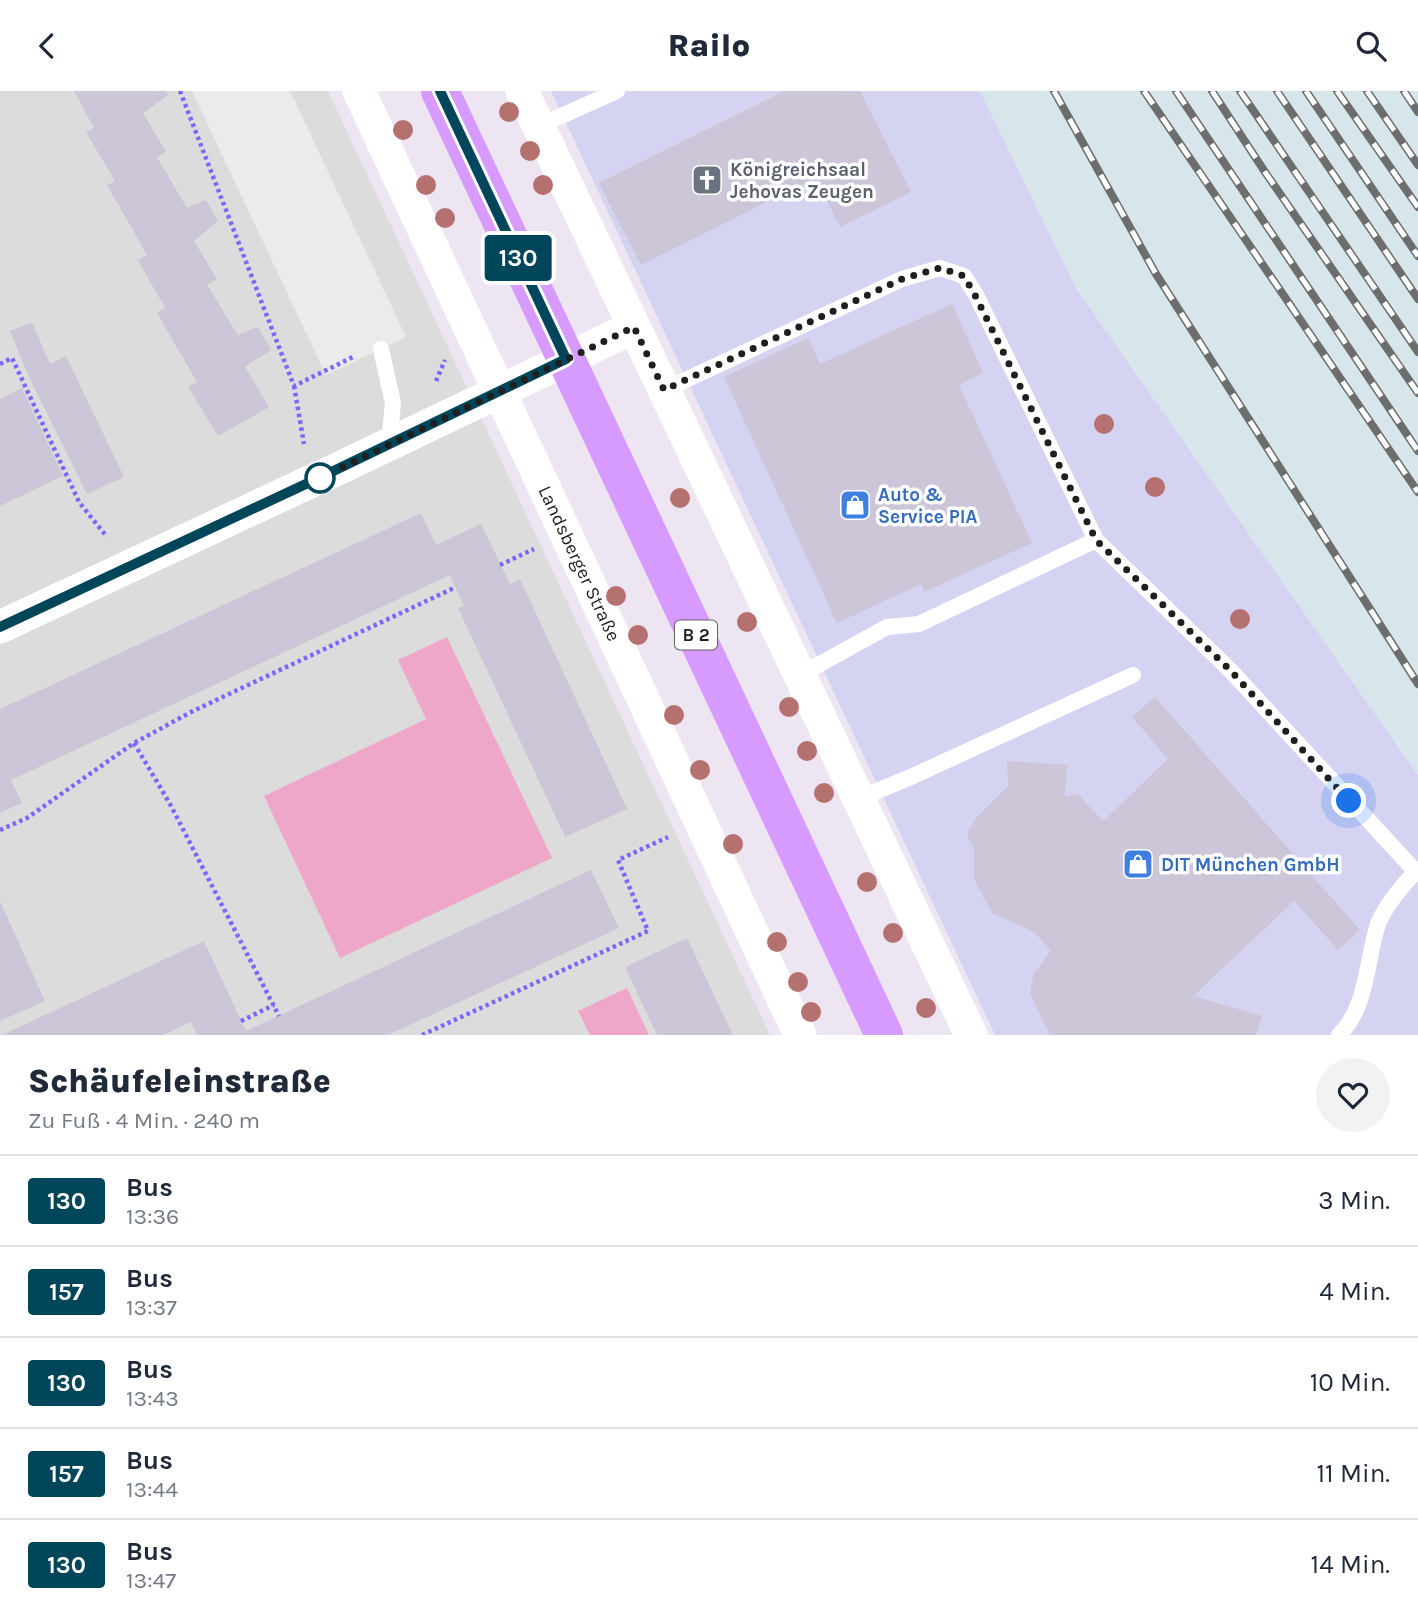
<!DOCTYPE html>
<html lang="de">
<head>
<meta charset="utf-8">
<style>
  body { margin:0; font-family:Karla,sans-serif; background:#f2f2f3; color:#1f2937; height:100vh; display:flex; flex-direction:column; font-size:26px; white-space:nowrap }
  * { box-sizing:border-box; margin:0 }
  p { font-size:23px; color:#747a83 }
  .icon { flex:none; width:38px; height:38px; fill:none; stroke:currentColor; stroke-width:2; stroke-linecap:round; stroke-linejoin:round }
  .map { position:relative; height:944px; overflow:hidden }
  .panel { display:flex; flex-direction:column; background:#fff; flex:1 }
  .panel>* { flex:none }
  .badge { padding:0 14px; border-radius:5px; font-size:24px; line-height:46px }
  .you { position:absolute; width:35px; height:35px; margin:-18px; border:5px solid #fff; border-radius:50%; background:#1a73e8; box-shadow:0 0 0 10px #1a73e833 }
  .map>.badge { position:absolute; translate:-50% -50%; box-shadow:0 0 0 4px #fff }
  .round { display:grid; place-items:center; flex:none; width:74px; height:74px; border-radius:37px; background:#f2f2f3 }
  .summary { display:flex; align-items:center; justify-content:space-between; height:119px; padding:0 28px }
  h1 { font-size:33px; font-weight:800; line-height:52px }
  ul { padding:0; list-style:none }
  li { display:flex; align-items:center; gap:21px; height:91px; padding:0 28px; border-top:2px solid #e0e1e3 }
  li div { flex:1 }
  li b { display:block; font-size:26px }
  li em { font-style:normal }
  li .badge { min-width:77px; font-weight:700; text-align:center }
  header { display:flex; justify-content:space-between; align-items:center; height:91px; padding:0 28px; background:#fff; font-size:32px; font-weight:800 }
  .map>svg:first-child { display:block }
</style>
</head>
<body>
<header><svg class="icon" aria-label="back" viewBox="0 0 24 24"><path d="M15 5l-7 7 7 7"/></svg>Railo<svg class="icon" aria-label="search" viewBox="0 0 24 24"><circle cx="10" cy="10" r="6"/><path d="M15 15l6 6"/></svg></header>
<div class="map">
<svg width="1418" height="944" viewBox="0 0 1418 944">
  <rect width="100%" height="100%" fill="#ede5f1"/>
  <path fill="#dcdcdd" d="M0,0H328L770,944H0Z"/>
  <path fill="#d5d3f2" d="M551,0H980L1076,197L1418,684V944H995Z"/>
  <path fill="#d6e6ea" d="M980,0H1418V684L1076,197Z"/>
  <path fill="#eea7c8" d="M447,546L552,767L340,867L264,705L426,628L398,569Z
    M627,897L649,944H590L578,920Z"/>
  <path fill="#ebebeb" d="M192,0H290L406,246L326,284Z"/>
  <path fill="#cdc5d8" d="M74,0H166L168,4L143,22L166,61L157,66L187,117L206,109L218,130L194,150L217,188L207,194L238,244L258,236L271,259L245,276L269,316L218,345L188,296L197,291L157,222L165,217L138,169L147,164L107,94L115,90L86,41L94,37Z
    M784,0H860L911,101L840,136L815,87L641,174L599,92Z
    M952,213L983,282L959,294L1032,452L924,501L921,493L837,532L724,286L808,247L820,273Z
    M32,231L50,273L66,265L124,386L87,403L28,284L10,240Z
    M22,297L63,385L0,415V308Z
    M421,422L436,454L481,433L510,493L520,488L627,718L565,746L458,517L464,515L450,484L11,689L22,712L0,722V618Z
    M1155,606L1360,839L1338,859L1294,810L1193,905L1262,925L1256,944H1050L1030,903L1034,882L1051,860L1034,841L992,822L974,788V758L967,743L976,727L1008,695L1007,670L1067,674L1065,705L1078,703L1103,730L1168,668L1132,626Z
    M591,779L619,837L388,944H197L191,931L163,944H2L204,850L246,940Z
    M0,810L45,910L0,930Z
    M687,847L722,921L733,944H657L625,876Z"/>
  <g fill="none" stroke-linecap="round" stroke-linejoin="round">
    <path stroke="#7b67ff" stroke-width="4.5" stroke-dasharray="3.5 3.5" stroke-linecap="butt" d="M180,0L294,295L355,265
      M0,273L12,267L79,411L107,446
      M436,290L445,269
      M294,295L304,353
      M500,474L534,458
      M134,652L170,713L279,925
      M0,739L27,727L134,652L193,620L456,496
      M241,930L274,914
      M422,944L648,840L618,769L668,746"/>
    <path stroke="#fff" stroke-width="16" d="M539,35L617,0
      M381,258L393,312L389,353
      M664,299L902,188L940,177L964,185L976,204L1096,449
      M800,584L887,536L919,533L1096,449L1231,580L1418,783
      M858,708L913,685L1133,584
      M1339,944C1368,916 1366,869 1378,833C1385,815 1402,795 1416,780"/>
    <path stroke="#fff" stroke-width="33" d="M359,0L800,944
      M522,0L971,944
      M0,536L346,374L634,236"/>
    <path stroke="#d79bff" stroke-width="38" d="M440,0L884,944"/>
    <g stroke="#6d6d6d" stroke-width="8">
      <path id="rail" d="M1054,0L1156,183L1418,593
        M1144,0L1418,401
        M1176,0L1418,360
        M1212,0L1265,81L1418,302
        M1240,0L1418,261
        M1277,0L1418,208
        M1306,0L1418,165
        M1337,0L1418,116
        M1367,0L1418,74
        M1404,0L1418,21"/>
    </g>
    <use href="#rail" stroke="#fff" stroke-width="5" stroke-dasharray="16" stroke-linecap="butt"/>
  </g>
  <g fill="#b5716f">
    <circle cx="509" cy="21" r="10"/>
    <circle cx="403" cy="39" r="10"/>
    <circle cx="530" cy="60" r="10"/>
    <circle cx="426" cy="94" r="10"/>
    <circle cx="543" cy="94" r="10"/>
    <circle cx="445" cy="127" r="10"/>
    <circle cx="1104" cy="333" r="10"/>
    <circle cx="1155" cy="396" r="10"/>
    <circle cx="680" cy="407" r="10"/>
    <circle cx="616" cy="505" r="10"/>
    <circle cx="1240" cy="528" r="10"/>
    <circle cx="747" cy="531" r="10"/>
    <circle cx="638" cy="544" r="10"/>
    <circle cx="789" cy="616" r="10"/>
    <circle cx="674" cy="624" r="10"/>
    <circle cx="807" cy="660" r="10"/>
    <circle cx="700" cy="679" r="10"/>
    <circle cx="824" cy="702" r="10"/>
    <circle cx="733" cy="753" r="10"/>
    <circle cx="867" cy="791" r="10"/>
    <circle cx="893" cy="842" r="10"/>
    <circle cx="777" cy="851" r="10"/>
    <circle cx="798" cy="891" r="10"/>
    <circle cx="926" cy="917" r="10"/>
    <circle cx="811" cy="921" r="10"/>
  </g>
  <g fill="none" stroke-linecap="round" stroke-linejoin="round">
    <g stroke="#fff" stroke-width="16">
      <path id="line" d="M0,536L323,385L566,268L440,0"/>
    </g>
    <use href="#line" stroke="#00465a" stroke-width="10"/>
    <path stroke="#1f1f1f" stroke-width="7" stroke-dasharray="0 12.6" d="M320,387L634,236L664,299L902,188L940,177L964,185L975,204L1096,449L1231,580L1349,710"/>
  </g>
  <defs>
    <g id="church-square" transform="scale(1.575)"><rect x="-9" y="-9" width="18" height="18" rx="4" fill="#6b7280" stroke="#fff"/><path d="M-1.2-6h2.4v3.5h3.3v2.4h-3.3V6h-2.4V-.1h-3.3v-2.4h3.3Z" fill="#fff"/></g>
    <g id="shop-square" transform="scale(1.575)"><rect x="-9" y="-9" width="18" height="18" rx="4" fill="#3f7fe0" stroke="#fff"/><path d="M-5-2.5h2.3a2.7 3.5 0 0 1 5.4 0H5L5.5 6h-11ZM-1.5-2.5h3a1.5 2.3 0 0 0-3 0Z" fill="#fff"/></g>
  </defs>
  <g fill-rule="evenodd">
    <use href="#church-square" x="707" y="89"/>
    <use href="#shop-square" x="855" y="414"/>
    <use href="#shop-square" x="1138" y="773"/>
  </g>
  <circle fill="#fff" stroke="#00465a" stroke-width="3.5" cx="320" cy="387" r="14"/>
  <g text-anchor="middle" stroke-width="7" stroke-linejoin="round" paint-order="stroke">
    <rect fill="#fff" stroke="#626262" stroke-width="2" x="675" y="529.5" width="42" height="29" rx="5"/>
    <g font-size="18" font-weight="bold" fill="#1f1f1f">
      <text x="696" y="550">B 2</text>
    </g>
    <g font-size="19" font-weight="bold" fill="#5b616d" stroke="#fff" text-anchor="start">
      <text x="730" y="85">Königreichsaal<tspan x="730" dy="22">Jehovas Zeugen</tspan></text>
    </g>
    <g font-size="19" font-weight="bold" fill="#366cbe" stroke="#fff" text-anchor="start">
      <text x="878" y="410">Auto &amp;<tspan x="878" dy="22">Service PIA</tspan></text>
      <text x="1161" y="780">DIT München GmbH</text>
    </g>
    <g font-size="19" fill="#1f1f1f" stroke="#fff">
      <text transform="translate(580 472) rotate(65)" y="7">Landsberger Straße</text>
    </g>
  </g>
</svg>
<div class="you" style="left:1349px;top:710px"></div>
<b class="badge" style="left:518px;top:167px;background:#00465a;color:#fff">130</b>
</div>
<section class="panel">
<div class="summary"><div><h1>Schäufeleinstraße</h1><p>Zu Fuß · 4 Min. · 240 m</p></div><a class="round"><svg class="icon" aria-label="heart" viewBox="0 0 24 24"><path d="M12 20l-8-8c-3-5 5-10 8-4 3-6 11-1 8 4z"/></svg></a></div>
<ul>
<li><span class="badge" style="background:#00465a;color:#fff">130</span><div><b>Bus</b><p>13:36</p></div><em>3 Min.</em></li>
<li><span class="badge" style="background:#00465a;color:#fff">157</span><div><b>Bus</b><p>13:37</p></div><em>4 Min.</em></li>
<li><span class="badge" style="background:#00465a;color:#fff">130</span><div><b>Bus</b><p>13:43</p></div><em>10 Min.</em></li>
<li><span class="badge" style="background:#00465a;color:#fff">157</span><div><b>Bus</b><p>13:44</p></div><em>11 Min.</em></li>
<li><span class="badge" style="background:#00465a;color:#fff">130</span><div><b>Bus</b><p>13:47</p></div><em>14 Min.</em></li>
</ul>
</section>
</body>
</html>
